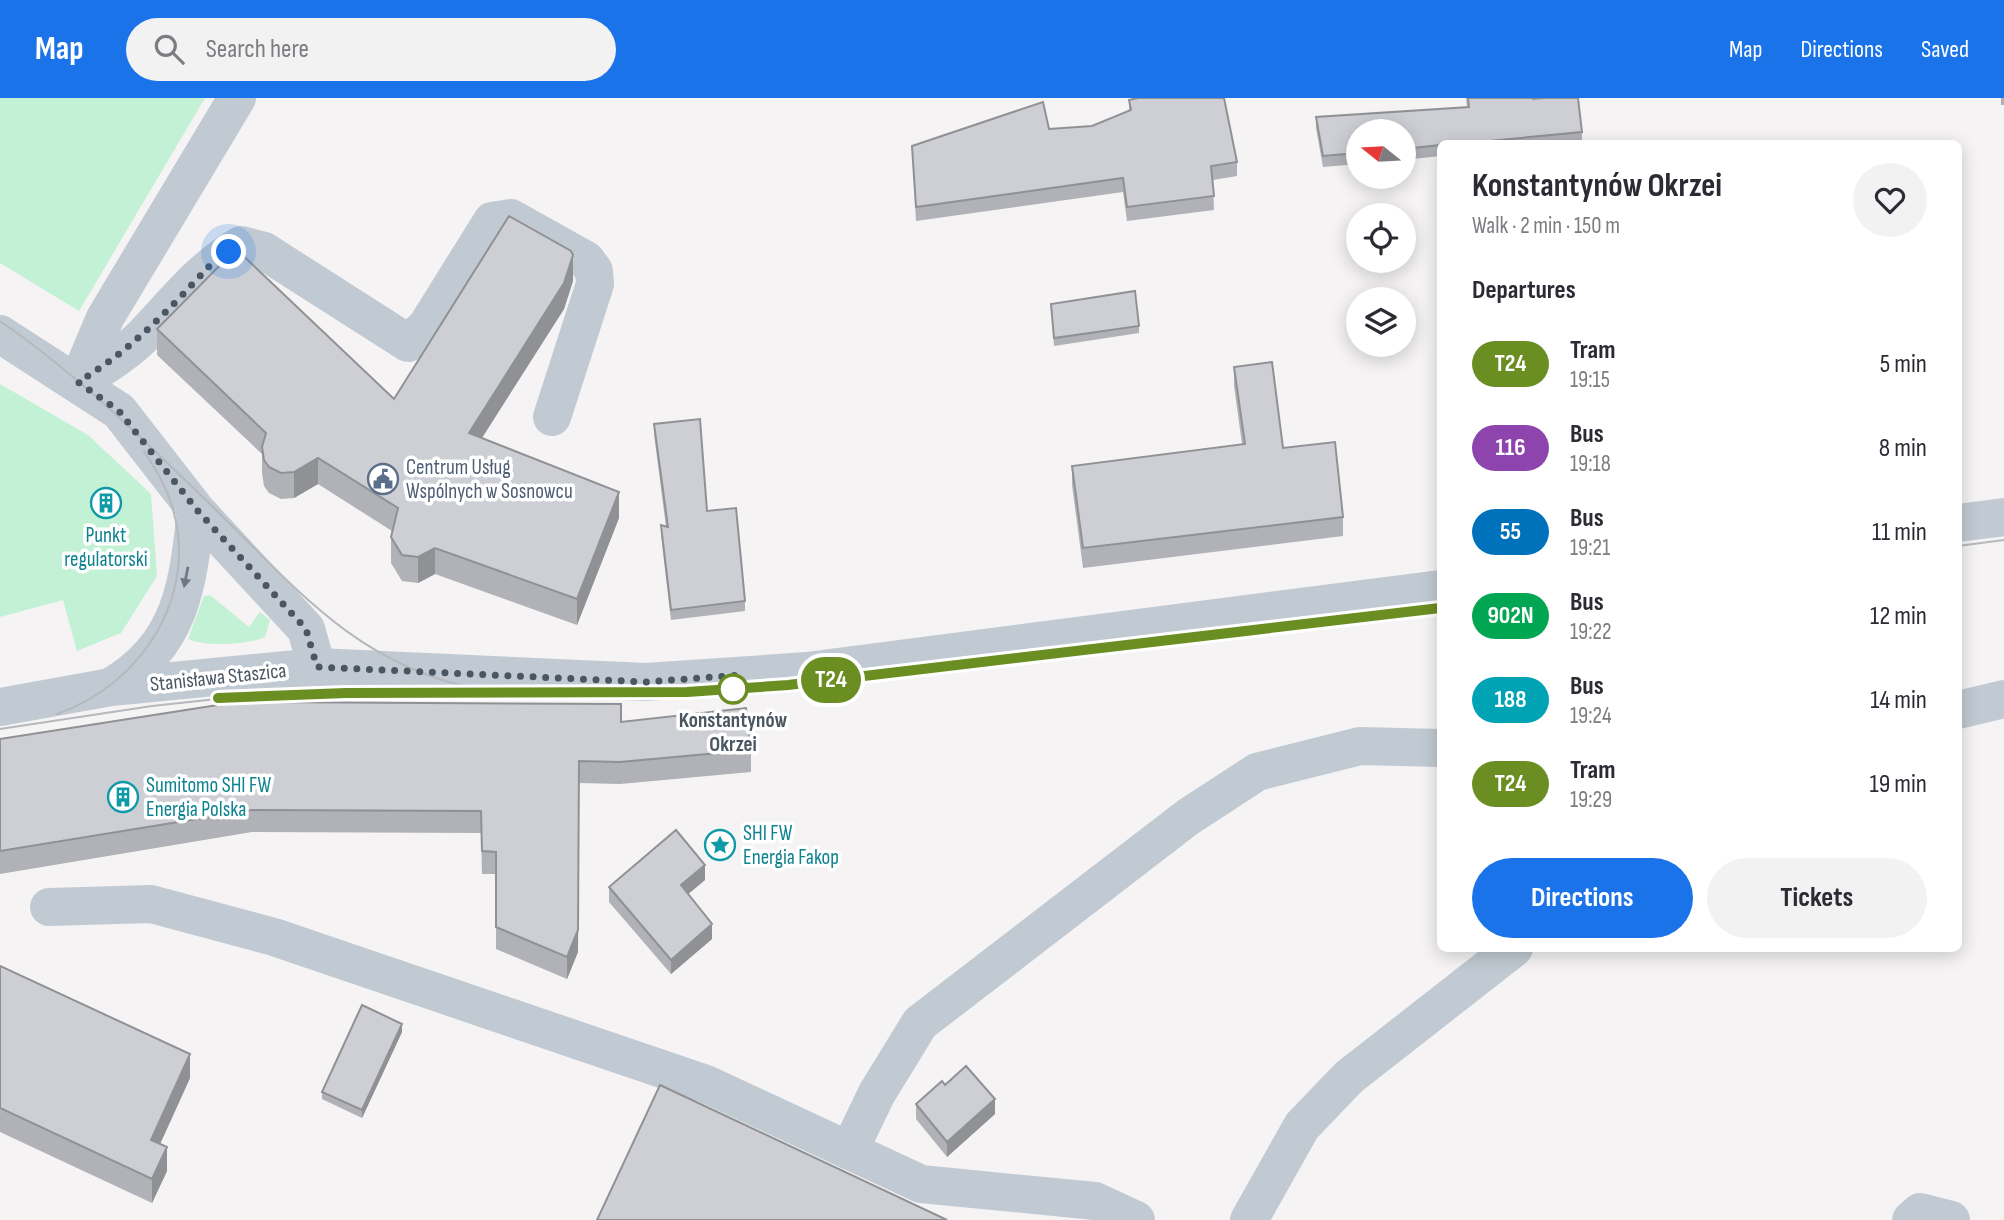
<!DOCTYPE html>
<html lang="en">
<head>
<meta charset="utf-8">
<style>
  body { margin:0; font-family:"Sofia Sans Condensed",sans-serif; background:#f2f2f3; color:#2b2b33; height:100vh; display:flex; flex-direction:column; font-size:26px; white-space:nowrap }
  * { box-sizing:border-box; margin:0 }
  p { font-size:23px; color:#7c7c81 }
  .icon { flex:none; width:38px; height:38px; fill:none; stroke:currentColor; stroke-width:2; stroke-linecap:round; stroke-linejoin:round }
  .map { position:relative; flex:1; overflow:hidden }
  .sheet { position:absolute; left:1437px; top:42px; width:525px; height:812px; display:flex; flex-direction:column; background:#fff; border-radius:10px; box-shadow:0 4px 18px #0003 }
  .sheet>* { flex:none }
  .badge { padding:0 14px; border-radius:23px; font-size:24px; line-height:46px }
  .needle { width:46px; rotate:288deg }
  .controls { position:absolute; left:1346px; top:21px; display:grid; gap:14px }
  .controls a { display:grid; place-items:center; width:70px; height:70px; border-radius:50%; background:#fff; box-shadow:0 4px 18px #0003; font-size:35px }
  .you { position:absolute; width:35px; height:35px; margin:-18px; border:5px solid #fff; border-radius:50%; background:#1a73e8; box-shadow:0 0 0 10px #1a73e833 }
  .map>.badge { position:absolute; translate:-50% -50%; box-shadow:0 0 0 4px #fff }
  h2 { padding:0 35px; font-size:26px; line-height:63px }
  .round { display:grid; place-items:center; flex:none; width:74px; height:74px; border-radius:37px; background:#f2f2f3 }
  .summary { display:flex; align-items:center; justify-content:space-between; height:119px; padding:0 35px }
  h1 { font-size:33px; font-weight:700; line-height:52px }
  .cta { display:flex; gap:14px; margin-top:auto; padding:14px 35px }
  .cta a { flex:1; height:80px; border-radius:42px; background:#1a73e8; color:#fff; font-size:28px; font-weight:700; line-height:80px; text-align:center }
  .cta a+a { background:#f2f2f3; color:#2b2b33 }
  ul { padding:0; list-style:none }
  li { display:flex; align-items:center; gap:21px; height:84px; padding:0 35px }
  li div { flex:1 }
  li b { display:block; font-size:26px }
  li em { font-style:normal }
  li .badge { min-width:77px; font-weight:700; text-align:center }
  header { display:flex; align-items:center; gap:42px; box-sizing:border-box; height:98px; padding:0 35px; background:#1a73e8; color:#fff }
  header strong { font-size:33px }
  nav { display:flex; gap:38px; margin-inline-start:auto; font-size:24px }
  .search { width:490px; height:63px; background:#f2f2f3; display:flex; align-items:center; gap:18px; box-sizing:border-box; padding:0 24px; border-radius:38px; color:#7c7c81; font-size:26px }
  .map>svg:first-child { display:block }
</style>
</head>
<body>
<header>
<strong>Map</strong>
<div class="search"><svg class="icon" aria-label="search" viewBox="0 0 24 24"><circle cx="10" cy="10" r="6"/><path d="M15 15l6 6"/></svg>Search here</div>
<nav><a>Map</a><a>Directions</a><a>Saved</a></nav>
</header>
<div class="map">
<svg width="2004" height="1122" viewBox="0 0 2004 1122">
  <rect width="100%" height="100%" fill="#f5f3f3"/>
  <path fill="#c3f1d5" d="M0,0H205L79,213L0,165Z
    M0,286L88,337L151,396L157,478L121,535L77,553L63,502L0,519Z
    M210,497L249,529L260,514L270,522L265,539C247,547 206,549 188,541L204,498Z"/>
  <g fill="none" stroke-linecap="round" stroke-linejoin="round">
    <path stroke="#c1cad2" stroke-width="38" d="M0,236L119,313L196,412L306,531L317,569
      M78,284C100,271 122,258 141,240C173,207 201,170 241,147L264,153L408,245L426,229L492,123L511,120L586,162L594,173L595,186L552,319
      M78,284L105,220L237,0
      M1958,425L2004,419
      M112,588C182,547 188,486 196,412
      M0,609L111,589L317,569L646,584L807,573L1440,491
      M1958,612L2004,601
      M49,809L151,806L274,839L706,986L921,1086L1095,1103L1136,1122
      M849,1053L877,995L920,925L1188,719L1257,674L1360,648L1440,650
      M1249,1122L1302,1028L1349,979L1514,850
      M1911,1122L1920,1114L1951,1122"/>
    <path stroke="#b5b8bd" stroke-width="2" d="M0,223C77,276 145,343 212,408C293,487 356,566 473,590
      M1958,448L2004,442
      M57,616C143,586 201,495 171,405C165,386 154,369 144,353
      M0,631L152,608L254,597L687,594L788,587L1440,510"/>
  </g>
  <path fill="#b0b2b7" d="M1466,0H1533V1L1582,34V45L1440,46V58L1404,62V33H1358V66L1323,69L1316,30V19L1467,9Z
    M2001,0H2004V7H2001Z
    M1129,2L1237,64V78L1213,82L1214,112L1127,123L1123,94L916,123L912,48L1049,31L1092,28L1129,13Z
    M573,183L564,211L482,340L619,420L577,527L435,476L418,485L402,483L391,465V439L392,433L318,386L294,400L281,401L269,395L264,388L262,375V356L157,257V231L394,301Z
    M1051,206L1139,228V235L1054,248Z
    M1234,269L1283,350L1343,419V438L1083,470L1072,387V368L1242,346L1234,288Z
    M654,326L707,413L745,503V513L671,522L661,437V427L666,429L654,336Z
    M621,624L751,652V674L620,686L579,685L578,854L567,881L496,851V776H482L481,735L252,734L0,776V641Z
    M705,782L688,796L712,841L671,876L609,804V789Z
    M0,868L190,980L160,1046L167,1073L152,1105L0,1034Z
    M402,934L362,1020L322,1001V994Z
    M945,987L995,1016L947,1059L916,1021V1006Z"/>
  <path fill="#909195" d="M573,157V183L564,211L469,360V335Z
    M318,360V386L294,400V374Z
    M619,394V420L577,527V501Z
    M435,450V476L418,485V459Z
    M579,663L578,854L567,881V859Z
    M705,767V782L681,802V787Z
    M712,826V841L671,876V862Z
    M402,926V934L362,1020V1012Z
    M190,956V980L151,1066V1042Z
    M995,1001V1016L947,1059V1044Z
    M167,1049V1073L152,1105V1081Z"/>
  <path fill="#cdcfd5" stroke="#909195" stroke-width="2" d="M1138,0H1224L1237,64L1211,68L1214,98L1127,109L1123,80L916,109L912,48L1043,4L1049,31L1092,28L1131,12L1129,2Z
    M1468,0H1533V1L1545,0H1578L1582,34L1458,46H1440V47L1404,51V33H1358V55L1323,58L1316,19L1469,9Z
    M509,118L571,153L573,157L564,185L469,335L619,394L577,501L435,450L418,459L402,457L391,439L398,410L318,360L294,374L281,375L269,369L264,362L262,349L266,335L157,231L236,151L394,301Z
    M1135,193L1139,228L1054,240L1051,206Z
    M1272,264L1283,350L1335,344L1343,419L1083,450L1072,368L1245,346L1234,269Z
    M700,321L707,413L736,410L745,503L671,512L661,427L668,429L654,326Z
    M237,604L621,606V624L746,610L751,652L620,664L579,663L578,832L567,859L496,829V754L482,753L481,713L252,712L0,753V641Z
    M676,732L705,767L681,787L712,826L671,862L609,789Z
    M0,868L190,956L151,1042L167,1049L152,1081L0,1010Z
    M362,907L402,926L362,1012L322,994Z
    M966,968L995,1001L947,1044L916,1006L942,983L945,987Z
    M660,987L947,1122H597Z"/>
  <defs><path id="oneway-solid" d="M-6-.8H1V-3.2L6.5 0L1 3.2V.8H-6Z" transform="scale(1.75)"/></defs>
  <use fill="#6e7983" href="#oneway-solid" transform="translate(186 479) rotate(101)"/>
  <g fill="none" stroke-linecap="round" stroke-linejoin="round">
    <g stroke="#fff" stroke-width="16">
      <path id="line" d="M218,600L346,595L687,594L788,587L1440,510"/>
    </g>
    <use href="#line" stroke="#6b8e23" stroke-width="10"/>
    <path stroke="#4a5661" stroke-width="7" stroke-dasharray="0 12.6" d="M229,154L216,161C170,210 136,249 78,284L119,313L197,412L306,531L317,569L646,584L741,577L733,591"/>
  </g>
  <defs>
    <g id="civic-ring" transform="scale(1.575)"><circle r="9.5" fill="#fff" stroke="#5c6f8a" stroke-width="1.5"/><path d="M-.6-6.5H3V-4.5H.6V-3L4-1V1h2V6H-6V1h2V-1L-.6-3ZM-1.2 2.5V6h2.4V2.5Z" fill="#5c6f8a"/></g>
    <g id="building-ring" transform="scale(1.575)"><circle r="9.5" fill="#fff" stroke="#0f9aa8" stroke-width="1.5"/><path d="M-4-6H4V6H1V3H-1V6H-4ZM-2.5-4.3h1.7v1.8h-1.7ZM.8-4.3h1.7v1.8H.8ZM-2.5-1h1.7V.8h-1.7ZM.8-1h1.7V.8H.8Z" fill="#0f9aa8"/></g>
    <g id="sight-ring" transform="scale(1.575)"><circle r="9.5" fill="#fff" stroke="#0f9aa8" stroke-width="1.5"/><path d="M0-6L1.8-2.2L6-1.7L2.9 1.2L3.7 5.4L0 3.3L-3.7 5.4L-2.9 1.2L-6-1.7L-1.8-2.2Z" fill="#0f9aa8"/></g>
  </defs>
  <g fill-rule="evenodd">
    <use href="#civic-ring" x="383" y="381"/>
    <use href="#building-ring" x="106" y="405"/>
    <use href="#building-ring" x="123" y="699"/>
    <use href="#sight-ring" x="720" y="747"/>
  </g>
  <circle fill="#fff" stroke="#6b8e23" stroke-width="3.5" cx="733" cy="591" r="14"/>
  <g text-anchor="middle" stroke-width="7" stroke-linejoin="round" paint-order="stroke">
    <g font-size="21" fill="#4e5e75" stroke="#fff" text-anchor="start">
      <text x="406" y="376">Centrum Usług<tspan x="406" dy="24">Wspólnych w Sosnowcu</tspan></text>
    </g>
    <g font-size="21" fill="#0d838f" stroke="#fff" text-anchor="start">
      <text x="106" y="444" text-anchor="middle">Punkt<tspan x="106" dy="24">regulatorski</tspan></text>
      <text x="146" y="694">Sumitomo SHI FW<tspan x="146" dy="24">Energia Polska</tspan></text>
      <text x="743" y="742">SHI FW<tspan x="743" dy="24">Energia Fakop</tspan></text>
    </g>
    <g font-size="21" fill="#4a5661" stroke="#fff">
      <text transform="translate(218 579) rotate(-6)" y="7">Stanisława Staszica</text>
    </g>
    <g font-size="21" font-weight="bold" fill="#4a5661" stroke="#fff">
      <text x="733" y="629">Konstantynów<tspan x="733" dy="24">Okrzei</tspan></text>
    </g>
  </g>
</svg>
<div class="controls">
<a><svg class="needle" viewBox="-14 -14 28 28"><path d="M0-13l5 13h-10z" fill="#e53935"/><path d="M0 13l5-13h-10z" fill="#7c7c81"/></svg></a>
<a><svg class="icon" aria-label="locate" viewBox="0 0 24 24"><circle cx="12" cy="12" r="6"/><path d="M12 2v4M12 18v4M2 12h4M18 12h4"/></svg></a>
<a><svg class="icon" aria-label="layers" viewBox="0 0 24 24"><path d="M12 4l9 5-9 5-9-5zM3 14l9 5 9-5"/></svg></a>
</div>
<div class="you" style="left:229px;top:154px"></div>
<b class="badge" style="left:831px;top:582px;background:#6b8e23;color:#fff">T24</b>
<section class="sheet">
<div class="summary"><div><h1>Konstantynów Okrzei</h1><p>Walk · 2 min · 150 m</p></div><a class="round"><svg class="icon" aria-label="heart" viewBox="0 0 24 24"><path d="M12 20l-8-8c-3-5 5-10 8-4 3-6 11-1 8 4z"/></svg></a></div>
<h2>Departures</h2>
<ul>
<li><span class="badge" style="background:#6b8e23;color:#fff">T24</span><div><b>Tram</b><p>19:15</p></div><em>5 min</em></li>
<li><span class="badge" style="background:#8e44ad;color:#fff">116</span><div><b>Bus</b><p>19:18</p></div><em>8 min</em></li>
<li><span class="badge" style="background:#0072bc;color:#fff">55</span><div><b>Bus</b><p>19:21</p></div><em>11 min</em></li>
<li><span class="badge" style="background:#00a651;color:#fff">902N</span><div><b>Bus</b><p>19:22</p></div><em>12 min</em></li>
<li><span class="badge" style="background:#00a3b4;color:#fff">188</span><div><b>Bus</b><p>19:24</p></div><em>14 min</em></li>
<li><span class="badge" style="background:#6b8e23;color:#fff">T24</span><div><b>Tram</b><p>19:29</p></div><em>19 min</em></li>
</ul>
<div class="cta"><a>Directions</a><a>Tickets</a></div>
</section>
</div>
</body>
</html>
